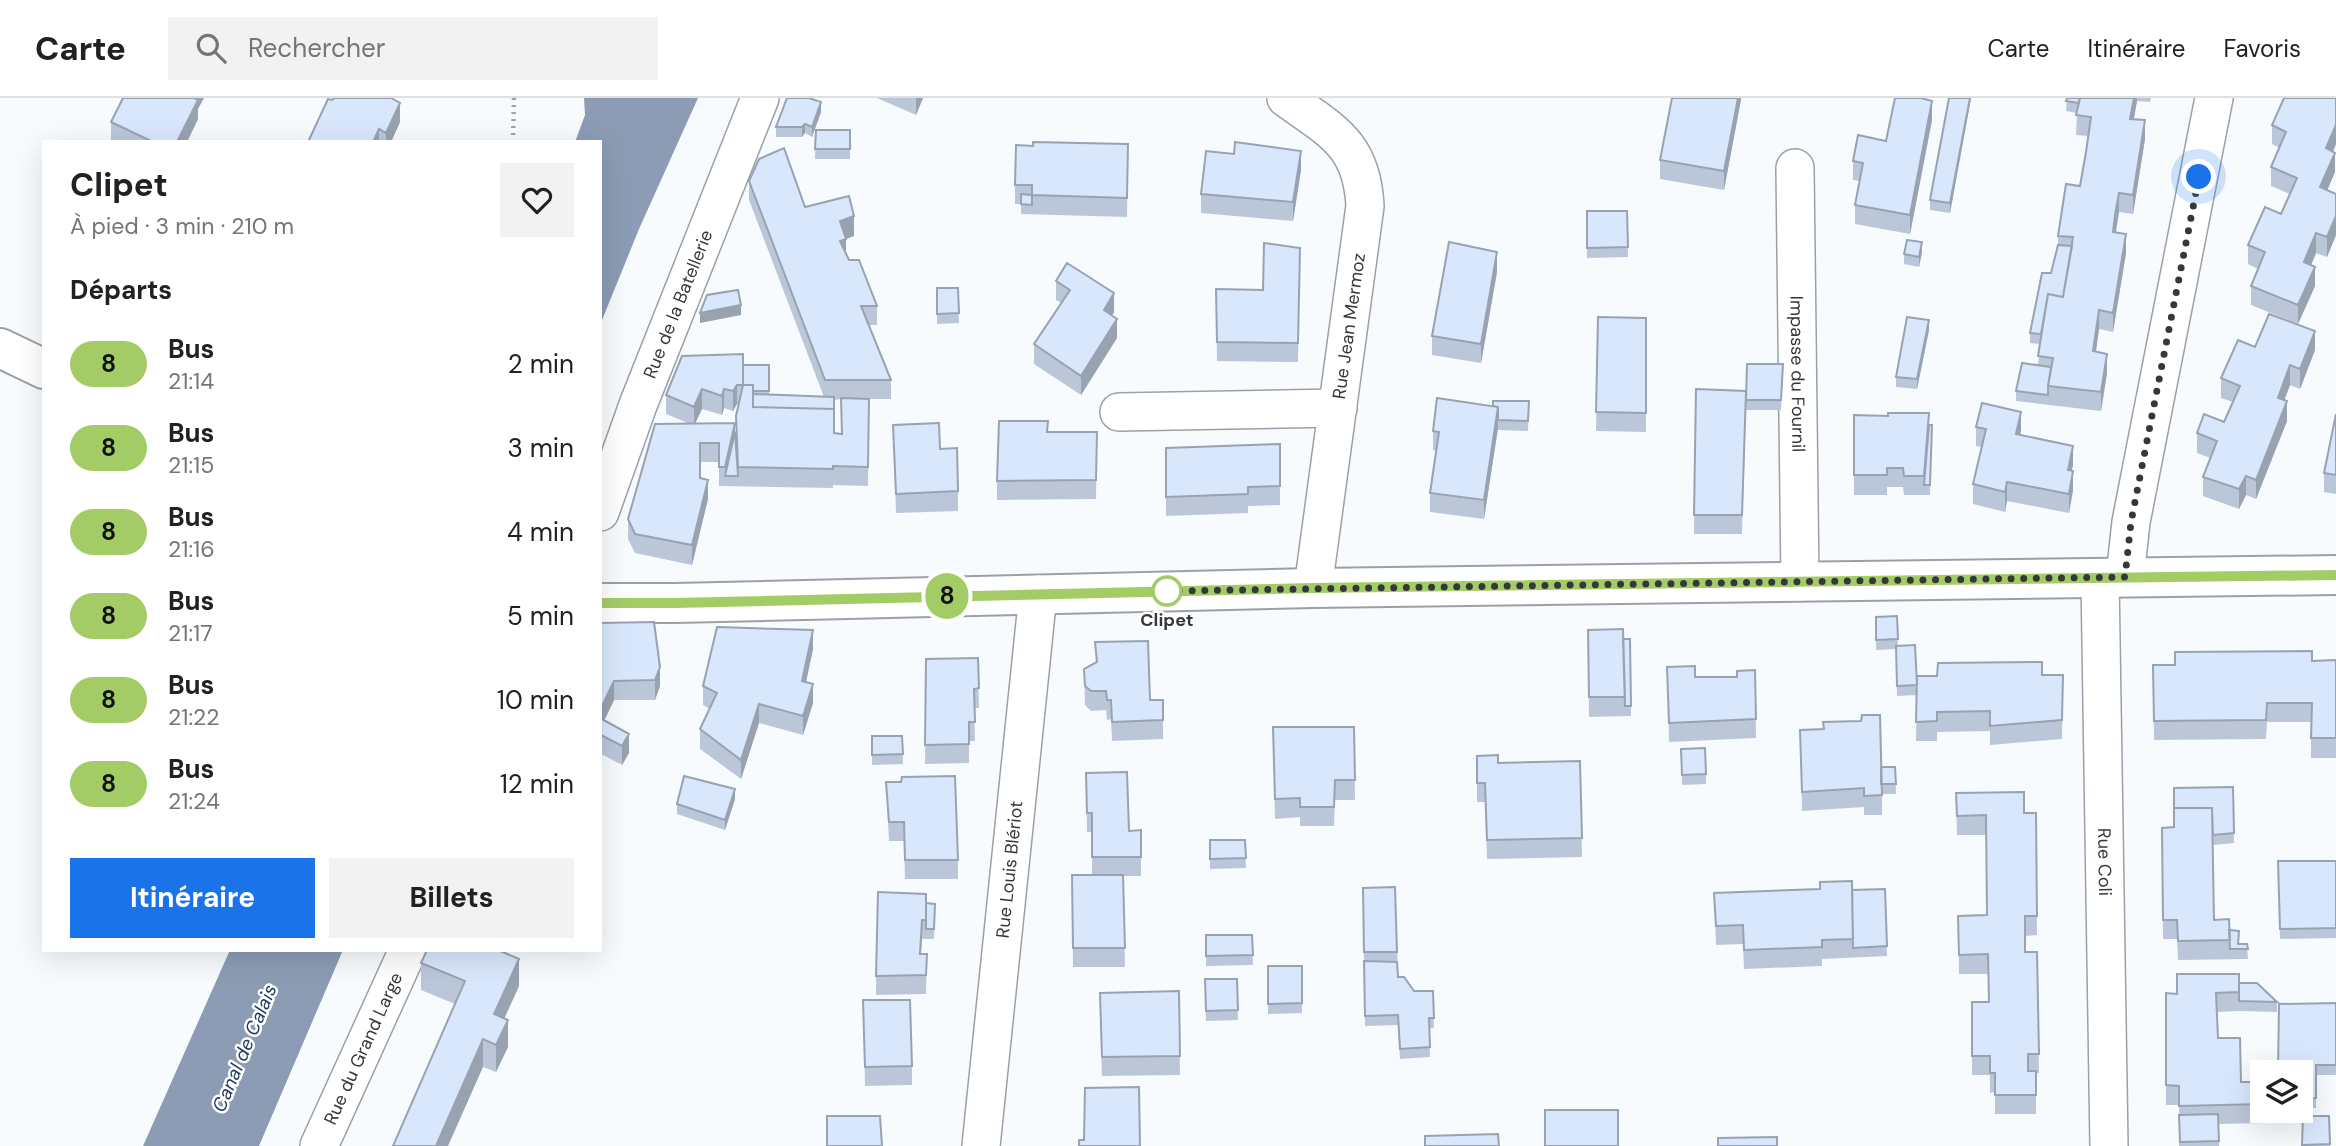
<!DOCTYPE html>
<html lang="fr">
<head>
<meta charset="utf-8">
<style>
  body { margin:0; font-family:"DM Sans",sans-serif; background:#f2f2f2; color:#202124; height:100vh; display:flex; flex-direction:column; font-size:26px; white-space:nowrap }
  * { box-sizing:border-box; margin:0 }
  p { font-size:23px; color:#757577 }
  .icon { flex:none; width:38px; height:38px; fill:none; stroke:currentColor; stroke-width:2; stroke-linecap:round; stroke-linejoin:round }
  .map { position:relative; flex:1; overflow:hidden }
  .sheet { position:absolute; left:42px; top:42px; width:560px; height:812px; display:flex; flex-direction:column; background:#fff; border-radius:0px; box-shadow:0 7px 28px #0002 }
  .sheet>* { flex:none }
  .badge { padding:0 14px; border-radius:23px; font-size:24px; line-height:46px }
  .tools { position:absolute; left:2250px; top:962px; display:grid; gap:14px }
  .tools a { display:grid; place-items:center; width:63px; height:63px; border-radius:0px; background:#fff; box-shadow:0 7px 28px #0002; font-size:35px }
  .you { position:absolute; width:35px; height:35px; margin:-18px; border:5px solid #fff; border-radius:50%; background:#1a73e8; box-shadow:0 0 0 10px #1a73e833 }
  .map>.badge { position:absolute; translate:-50% -50%; box-shadow:0 0 0 4px #fff }
  h2 { padding:0 28px; font-size:26px; line-height:63px }
  .round { display:grid; place-items:center; flex:none; width:74px; height:74px; border-radius:0px; background:#f2f2f2 }
  .summary { display:flex; align-items:center; justify-content:space-between; height:119px; padding:0 28px }
  h1 { font-size:33px; font-weight:700; line-height:52px }
  .action { display:flex; gap:14px; margin-top:auto; padding:14px 28px }
  .action a { flex:1; height:80px; border-radius:0px; background:#1a73e8; color:#fff; font-size:28px; font-weight:700; line-height:80px; text-align:center }
  .action a+a { background:#f2f2f2; color:#202124 }
  ul { padding:0; list-style:none }
  li { display:flex; align-items:center; gap:21px; height:84px; padding:0 28px }
  li div { flex:1 }
  li b { display:block; font-size:26px }
  li em { font-style:normal }
  li .badge { min-width:77px; font-weight:700; text-align:center }
  header { display:flex; align-items:center; gap:42px; box-sizing:border-box; height:98px; padding:0 35px; background:#fff; border-bottom:2px solid #e0e0e0 }
  header strong { font-size:33px }
  nav { display:flex; gap:38px; margin-inline-start:auto; font-size:24px }
  .search { width:490px; height:63px; background:#f2f2f2; display:flex; align-items:center; gap:18px; box-sizing:border-box; padding:0 24px; border-radius:0px; color:#757577; font-size:26px }
  .map>svg:first-child { display:block }
</style>
</head>
<body>
<header>
<strong>Carte</strong>
<div class="search"><svg class="icon" aria-label="search" viewBox="0 0 24 24"><circle cx="10" cy="10" r="6"/><path d="M15 15l6 6"/></svg>Rechercher</div>
<nav><a>Carte</a><a>Itinéraire</a><a>Favoris</a></nav>
</header>
<div class="map">
<svg width="2336" height="1048" viewBox="0 0 2336 1048">
  <rect width="100%" height="100%" fill="#f8fbfe"/>
  <path fill="#8b9cb4" d="M584,0H698L639,131L600,227V44H575L585,17Z
    M230,852H343L259,1048H143Z"/>
  <g fill="none" stroke-linecap="round" stroke-linejoin="round">
    <g stroke="#9ba0a8" stroke-width="40">
      <g id="street">
        <path d="M1286,0C1332,33 1362,46 1365,108L1313,490"/>
        <path id="s1" d="M1795,70L1800,484"/>
        <path d="M1119,314L1338,310"/>
        <path id="s2" d="M600,414L638,307L760,0"/>
        <path d="M2125,479L2131,424L2214,0"/>
        <path id="s3" d="M2100,480L2109,1048"/>
        <path id="s4" d="M319,1048L408,852"/>
        <path id="s5" d="M981,1048L1038,496"/>
      </g>
    </g>
    <g stroke="#9ba0a8" stroke-width="42">
      <path id="secondary" d="M0,250L44,271
        M600,505H675L1313,490L2336,477"/>
    </g>
    <path stroke="#a0a3a6" stroke-width="4.5" stroke-dasharray="2 5" stroke-linecap="butt" d="M513,44L514,0"/>
    <use href="#street" stroke="#fff" stroke-width="37"/>
    <use href="#secondary" stroke="#fff" stroke-width="38"/>
  </g>
  <path fill="#bbc7d9" fill-rule="evenodd" d="M877,0H923L916,17Z
    M1741,0L1724,92L1660,81V62Z
    M1971,0L1950,115L1930,112V102Z
    M2067,0H2151L2150,4L2137,3L2134,21L2145,41L2133,116L2119,114L2116,135L2126,155L2113,234L2099,231L2096,254L2107,275L2101,313L2016,303V293L2038,267L2040,246L2030,245V235L2051,175L2058,147V138L2080,88L2088,38L2076,37L2077,15L2066,13Z
    M2336,0V46L2333,54L2335,74L2327,92L2336,96V137L2327,159L2316,155L2311,167L2315,188L2298,226L2251,207V188L2258,171L2248,166V147L2281,116L2290,96L2271,88V69L2280,50L2272,46V27Z
    M198,11V21L187,44L111,43V24Z
    M821,14L812,39L805,35L802,39H776V29Z
    M1932,22L1910,136L1855,126V107L1860,83L1853,82V63L1886,43Z
    M400,24L391,44H308Z
    M816,32H850V61H815Z
    M1128,46L1127,119L1021,116V106H1015V87L1033,48Z
    M1234,56L1301,72L1293,123L1201,115V96Z
    M749,83L805,109L854,138L846,141V156L877,208V227H869L891,282V301H869L868,388L833,387V390L719,388V364H700V380L708,401L692,467L635,455L628,441V421L688,325L666,316V297L743,267H769V297L824,299L749,102ZM841,301V336L834,335V302ZM737,306H739L736,318L737,367L735,334L695,325L702,311L722,317L724,310L733,313Z
    M1587,113H1627L1628,159L1587,160Z
    M1300,150L1298,264L1217,263L1216,191L1263,192Z
    M1922,154L1919,169L1904,166V156Z
    M1497,174L1481,265L1432,257V238Z
    M1056,183L1114,214L1112,217L1117,240L1081,297L1034,266V246L1061,205L1056,202Z
    M937,190H958L959,225L937,226Z
    M1598,219L1646,220V334L1596,333Z
    M1929,232L1917,291L1896,289V279Z
    M2255,249L2315,252L2300,291L2290,287L2284,302L2287,323L2256,401L2246,397L2239,411L2203,398V379L2210,360L2197,355V335L2224,324L2233,304L2221,300V280Z
    M1783,276L1781,312H1746L1742,436H1694L1696,291L1746,301Z
    M1529,303L1528,333L1498,332V330L1484,421L1430,414V395L1436,353L1433,352V333L1493,308Z
    M2336,316V396L2324,394V375Z
    M1854,317L1932,327L1930,397H1904L1903,389H1887V397H1854Z
    M893,327L940,351L958,393V413L896,415Z
    M1976,329L2021,333L2020,337L2073,367L2071,373L2073,392L2069,415L2007,403L2005,414L1973,406V386L1982,349L1976,348Z
    M1048,334H1097L1096,401L997,402V383Z
    M1280,346V407L1248,408V415L1166,418V350Z
    M1897,518L1898,548L1915,547L1917,597L1897,598L1896,551L1876,552V519Z
    M654,524L660,588L655,602H614L604,623L629,655L622,667L601,656L600,658V525Z
    M1588,532L1623,541H1630L1631,618L1589,619Z
    M1095,544L1150,602H1163V641L1112,643L1111,621L1107,622L1106,612L1091,613L1085,607L1084,571L1096,565Z
    M813,551L806,584L813,605L803,637L759,625L741,681L700,651V631L710,611L703,607V588Z
    M978,560L979,610H974L975,643H969V665L925,666L926,561Z
    M2336,562V660H2311V624H2267L2266,641L2154,642L2153,567Z
    M1667,569L1695,579H1737L1755,572L1756,640L1669,644Z
    M2063,577L2062,641L1990,647V633L1937,634V643H1916L1917,578Z
    M1273,629H1354L1355,702H1335L1334,728H1300V719L1275,721Z
    M1800,632L1881,669H1895L1896,696H1882V717H1864V709L1802,713Z
    M872,638H902L903,666L872,667Z
    M1705,650L1706,686L1682,687L1681,651Z
    M1477,658L1498,665L1580,663L1582,759L1487,761L1485,704H1477Z
    M1086,675L1129,733L1141,732V778H1123L1125,869H1073L1072,777H1092V734H1087Z
    M886,684H901L958,762V781H905L904,743H889Z
    M2233,689L2234,745L2213,747L2214,822L2229,832L2239,846H2247L2248,861L2178,862L2177,841H2163L2162,730L2174,729Z
    M1956,695L2024,715H2036L2037,837L2025,838V854H2037L2039,975H2036V1016H1995V994L1990,995V977H1972V904H1989L1988,876H1959L1958,818L1987,817L1986,737H1957Z
    M735,701L725,732L677,716V706Z
    M1210,742H1245L1246,770L1210,771Z
    M2278,763H2336V840L2280,841Z
    M1395,789L1398,879L1414,893H1433L1434,930H1429L1430,959L1400,961L1398,927L1365,928L1363,790Z
    M1885,791L1887,858L1822,861V868L1744,871L1743,846L1716,847L1714,795Z
    M926,805L935,806L934,841H922L921,856H927L926,896L876,897V878Z
    M1206,837H1252L1253,867L1206,868Z
    M506,852V856L519,888L504,920L508,949L496,974L483,969L455,906L421,892V865Z
    M1268,868H1302V915L1268,916Z
    M1205,881H1237L1238,922L1206,923Z
    M2239,885L2277,904V914L2239,913L2217,914L2218,940L2241,984H2263V1013H2267L2266,1025L2219,1026V1048H2179V1007H2166V895L2177,896Z
    M1179,893L1180,977L1102,978L1100,914Z
    M863,902L912,968V987L865,988Z
    M2336,905V977H2316V1010L2301,1011V975Z
    M2303,1018H2329L2330,1048H2302Z"/>
  <path fill="#98a2b0" d="M194,0H204L198,11V21L187,44H177Z
    M916,0H923L916,17Z
    M1738,0H1741V2L1724,92V73Z
    M1970,0H1971L1950,115V105Z
    M2134,0H2137V3L2130,40V21Z
    M1932,3V22L1910,136V117Z
    M821,4V14L812,39V29Z
    M400,5V24L391,44H386V35Z
    M2145,22V41L2133,116V97Z
    M805,26V35L802,39V29Z
    M2336,27V46L2326,70V50Z
    M379,31V44H373Z
    M1301,53V72L1293,123V104Z
    M2335,55V74L2320,109V89Z
    M2119,95V114L2115,137L2113,134Z
    M854,118V138L840,143V123Z
    M2336,118V137L2327,159V139Z
    M2316,135V155L2304,184V164Z
    M2126,136V155L2113,234V215Z
    M846,141V160L840,143Z
    M1922,144V154L1919,169V159Z
    M1497,154V174L1481,265V246Z
    M2315,169V188L2298,226V207Z
    M1114,195V214L1104,231V212Z
    M741,207V217L700,225V215Z
    M2099,212V231L2093,273V253Z
    M1117,221V240L1081,297V278Z
    M1929,222V232L1917,291V281Z
    M2315,233V252L2300,291V271Z
    M2107,256V275L2101,313V294Z
    M2290,267V287L2278,319V300Z
    M737,287V306L733,313V293Z
    M702,291V311L694,328V309Z
    M724,291V310L722,317V298Z
    M2287,303V323L2256,401V382Z
    M1498,309V330L1484,421V402Z
    M2021,314V333L2016,355V336Z
    M735,325V344L725,378V369Z
    M2073,348V367L2068,391V372Z
    M2073,373V392L2069,415V396Z
    M2246,378V397L2239,411V391Z
    M708,382V401L692,467V447Z
    M2007,384V403L2005,414V394Z
    M813,532V551L802,603V583Z
    M660,569V588L655,602V582Z
    M614,583V602L600,631V612Z
    M813,586V605L803,637V618Z
    M759,606V625L741,681V662Z
    M629,636V655L622,667V648Z
    M601,637V656L600,658V638Z
    M735,691V701L725,732V722Z
    M519,861V888L494,943V916Z
    M508,922V949L496,974V947Z
    M483,941V969L448,1048H436Z"/>
  <path fill="#d9e7fc" stroke="#98a2b0" stroke-width="2" d="M123,0H194L198,2L177,44H153L111,24Z
    M334,0H391L400,5L386,35L379,31L373,44H308L328,1L332,2Z
    M787,0H809L821,4L812,29L805,26L802,29H776Z
    M1672,0H1738L1724,73L1660,62Z
    M1895,0H1921L1932,3L1910,117L1855,107L1863,65L1853,63L1858,37L1886,43Z
    M1949,0H1970L1950,105L1930,102Z
    M2067,0H2079V5L2066,3Z
    M2080,0H2134L2130,21L2145,22L2133,97L2119,95L2115,117L2113,134L2126,136L2113,215L2099,212L2093,253L2107,256L2101,294L2048,288L2053,260L2038,258L2048,196L2063,199L2073,139L2058,138L2066,86L2080,88L2086,54L2091,19L2076,17Z
    M2284,0H2336V27L2326,50L2335,55L2320,89L2336,96V118L2327,139L2316,135L2304,164L2315,169L2298,207L2251,188L2265,154L2248,147L2265,109L2281,116L2297,80L2271,69L2286,34L2272,27Z
    M816,32H850V51H815Z
    M1033,44L1128,46L1127,100L1032,97V87H1015L1016,47L1033,48Z
    M1235,44L1301,53L1293,104L1201,96L1206,53L1234,56Z
    M784,50L805,109L849,98L854,118L840,123L846,141L840,143L849,162H859L877,208H861L891,282H825L749,83L759,61Z
    M1021,96L1032,97V107L1021,106Z
    M1587,113H1627L1628,149L1587,150Z
    M1907,142L1922,144L1919,159L1904,156Z
    M1449,144L1497,154L1481,246L1432,238Z
    M1264,145L1300,150L1298,245L1217,244L1216,191L1263,192Z
    M2058,147L2072,148L2063,199L2048,196L2041,236L2030,235L2042,175H2051Z
    M1067,165L1114,195L1104,212L1117,221L1081,278L1034,246L1070,192L1056,183Z
    M937,190H958L959,215L937,216Z
    M738,192L741,207L700,215L707,197Z
    M2269,216L2315,233L2300,271L2290,267L2278,300L2287,303L2256,382L2246,378L2239,391L2203,379L2217,343L2197,335L2204,316L2224,324L2240,288L2221,280L2238,242L2255,249Z
    M1598,219L1646,220V315L1596,314Z
    M1907,219L1929,222L1917,281L1896,279Z
    M743,256V287H737L733,293L724,291L722,298L702,291L694,309L666,297L682,258Z
    M2022,265L2051,269L2048,288V297L2016,293Z
    M1747,266H1783L1781,302H1746Z
    M743,267H769V293H753V287H743Z
    M743,287H753V309L834,311V335L842,336L841,300L869,301L868,369L833,368V371L738,369L736,318Z
    M1696,291L1746,293L1742,417H1694Z
    M753,296L834,299V311L753,309Z
    M1437,300L1498,309L1484,402L1430,395L1439,334L1433,333Z
    M1493,303H1529L1528,323L1498,322V309L1493,308Z
    M1982,305L2021,314L2016,336L2073,348L2068,372L2073,373L2069,396L2007,384L2005,394L1973,386L1986,331L1976,329Z
    M1888,315H1929L1924,378H1904L1903,370H1887V377H1854V317L1888,318Z
    M2336,316V377L2324,375Z
    M999,323H1048L1047,334H1097L1096,382L997,383Z
    M735,325L725,369H719V345H700V380L708,382L692,447L635,436L628,421L655,326Z
    M939,325L940,351L957,350L958,393L896,396L893,327Z
    M1929,327H1932L1930,387H1924Z
    M735,334L738,378H725Z
    M1280,346V388L1248,389V396L1166,399V350Z
    M1897,518L1898,541L1876,542V519Z
    M654,524L660,569L655,582L614,583L600,612V525Z
    M717,529L813,532L802,583L813,586L803,618L759,606L741,662L700,631L717,595L703,588Z
    M1623,531L1625,599H1589L1588,532Z
    M1623,541H1630L1631,608H1625Z
    M1148,543L1150,602H1163V622L1112,624L1111,602H1107L1106,593H1091L1085,588L1084,571L1097,564L1095,544Z
    M1915,547L1917,587L1897,588L1896,548Z
    M2312,553V563L2336,562V640H2311L2312,605H2267L2266,622L2154,623L2153,567H2175V554Z
    M978,560L979,590L974,591L975,624H969V646L925,647L926,561Z
    M2042,564V577H2063L2062,622L1990,628V613L1937,614V623L1916,624L1917,578H1937L1938,565Z
    M1695,568V579H1737V573L1755,572L1756,621L1669,625L1667,569Z
    M1862,617H1880L1882,697L1864,698V690L1802,694L1800,632L1824,631L1823,624L1861,623Z
    M600,620L629,636L622,648L601,637L600,638Z
    M1273,629H1354L1355,682H1335L1334,709H1300V700L1275,701Z
    M872,638H902L903,656L872,657Z
    M1705,650L1706,676L1682,677L1681,651Z
    M1498,657V665L1580,663L1582,740L1487,742L1485,685H1477V658Z
    M1881,669H1895L1896,686H1881Z
    M1127,674L1129,733L1141,732V759H1092V715H1087L1086,675Z
    M684,678L735,691L725,722L677,706Z
    M955,678L958,762H905L904,724H889L886,684H901L902,679Z
    M2233,689L2234,735L2213,737L2212,710H2174V715V690Z
    M2024,694V715H2036L2037,818H2025V854H2037L2039,956H2028V973H2036V997H1995V975H1990V958H1972V904H1989L1988,856L1959,857L1958,818L1987,817L1986,717L1957,718L1956,695Z
    M2174,710H2212L2214,822L2229,821L2230,842L2178,843L2177,822H2163L2162,730L2174,729Z
    M1210,742H1245L1246,760L1210,761Z
    M2278,763H2336V830L2280,831Z
    M1072,777H1123L1125,850H1073Z
    M1852,783L1853,841L1822,842V849L1744,852L1743,827L1716,828L1714,795L1820,791V784Z
    M1395,789L1397,854H1364L1363,790Z
    M1885,791L1887,848L1853,850L1852,792Z
    M878,794L926,796V822H922L920,856H927L926,877L876,878Z
    M926,805L935,806L934,831H926Z
    M2229,832L2239,833L2238,846H2247L2248,851H2230Z
    M1206,837H1252L1253,857L1206,858Z
    M427,852H498L519,861L494,916L508,922L496,947L483,941L436,1048H393L465,883L421,865Z
    M1364,863L1397,864L1398,879H1404L1414,893H1433L1434,920H1429L1430,949L1400,951L1398,917L1365,918Z
    M1268,868H1302V905L1268,906Z
    M2177,876H2239V894L2216,895L2218,940H2240L2241,984H2263V1006L2179,1008V988L2166,987V895L2177,896Z
    M1205,881H1237L1238,912L1206,913Z
    M2239,885H2257L2277,904L2239,903Z
    M1179,893L1180,958L1102,959L1100,895Z
    M863,902H910L912,968L865,969Z
    M2336,905V967H2316V1000L2301,1001V975H2278L2279,906Z
    M1139,989L1140,1048H1079V1042H1084L1085,990Z
    M1545,1012H1618V1048H1545Z
    M2218,1016L2219,1043L2180,1044L2179,1017Z
    M827,1018H880L882,1048H827Z
    M2303,1018H2329L2330,1046L2302,1047Z
    M1498,1036L1499,1048H1425V1038Z
    M1777,1039V1048H1718V1040Z"/>
  <g fill="none" stroke-linecap="round" stroke-linejoin="round">
    <g stroke="#fff" stroke-width="16">
      <path id="line" d="M600,505H675L1313,490L2336,477"/>
    </g>
    <use href="#line" stroke="#a3cc66" stroke-width="10"/>
    <path stroke="#35373b" stroke-width="7" stroke-dasharray="0 12.6" d="M1167,493L2125,479L2131,424L2199,79"/>
  </g>
  <circle fill="#fff" stroke="#a3cc66" stroke-width="3.5" cx="1167" cy="493" r="14"/>
  <g text-anchor="middle" stroke-width="5" stroke-linejoin="round" paint-order="stroke">
    <g font-size="18" fill="#35373b" stroke="#fff">
      <text dy="6" stroke="none"><textPath href="#s2" startOffset="222">Rue de la Batellerie</textPath></text>
      <text transform="translate(1349 228) rotate(-82)" y="6">Rue Jean Mermoz</text>
      <text dy="6" stroke="none"><textPath href="#s1" startOffset="206">Impasse du Fournil</textPath></text>
      <text dy="6" stroke="none"><textPath href="#s3" startOffset="284">Rue Coli</textPath></text>
      <text dy="6" stroke="none"><textPath href="#s5" startOffset="278">Rue Louis Blériot</textPath></text>
      <text dy="6" stroke="none"><textPath href="#s4" startOffset="107">Rue du Grand Large</textPath></text>
    </g>
    <g font-size="18" font-weight="bold" fill="#35373b" stroke="#fff">
      <text x="1167" y="528">Clipet</text>
    </g>
    <g font-size="19" font-style="italic" fill="#1f385c" stroke="#fff">
      <text transform="translate(244 950) rotate(-67)" y="7">Canal de Calais</text>
    </g>
  </g>
</svg>
<div class="tools">
<a><svg class="icon" aria-label="layers" viewBox="0 0 24 24"><path d="M12 4l9 5-9 5-9-5zM3 14l9 5 9-5"/></svg></a>
</div>
<div class="you" style="left:2199px;top:79px"></div>
<b class="badge" style="left:947px;top:498px;background:#a3cc66;color:#111">8</b>
<section class="sheet">
<div class="summary"><div><h1>Clipet</h1><p>À pied · 3 min · 210 m</p></div><a class="round"><svg class="icon" aria-label="heart" viewBox="0 0 24 24"><path d="M12 20l-8-8c-3-5 5-10 8-4 3-6 11-1 8 4z"/></svg></a></div>
<h2>Départs</h2>
<ul>
<li><span class="badge" style="background:#a3cc66;color:#111">8</span><div><b>Bus</b><p>21:14</p></div><em>2 min</em></li>
<li><span class="badge" style="background:#a3cc66;color:#111">8</span><div><b>Bus</b><p>21:15</p></div><em>3 min</em></li>
<li><span class="badge" style="background:#a3cc66;color:#111">8</span><div><b>Bus</b><p>21:16</p></div><em>4 min</em></li>
<li><span class="badge" style="background:#a3cc66;color:#111">8</span><div><b>Bus</b><p>21:17</p></div><em>5 min</em></li>
<li><span class="badge" style="background:#a3cc66;color:#111">8</span><div><b>Bus</b><p>21:22</p></div><em>10 min</em></li>
<li><span class="badge" style="background:#a3cc66;color:#111">8</span><div><b>Bus</b><p>21:24</p></div><em>12 min</em></li>
</ul>
<div class="action"><a>Itinéraire</a><a>Billets</a></div>
</section>
</div>
</body>
</html>
